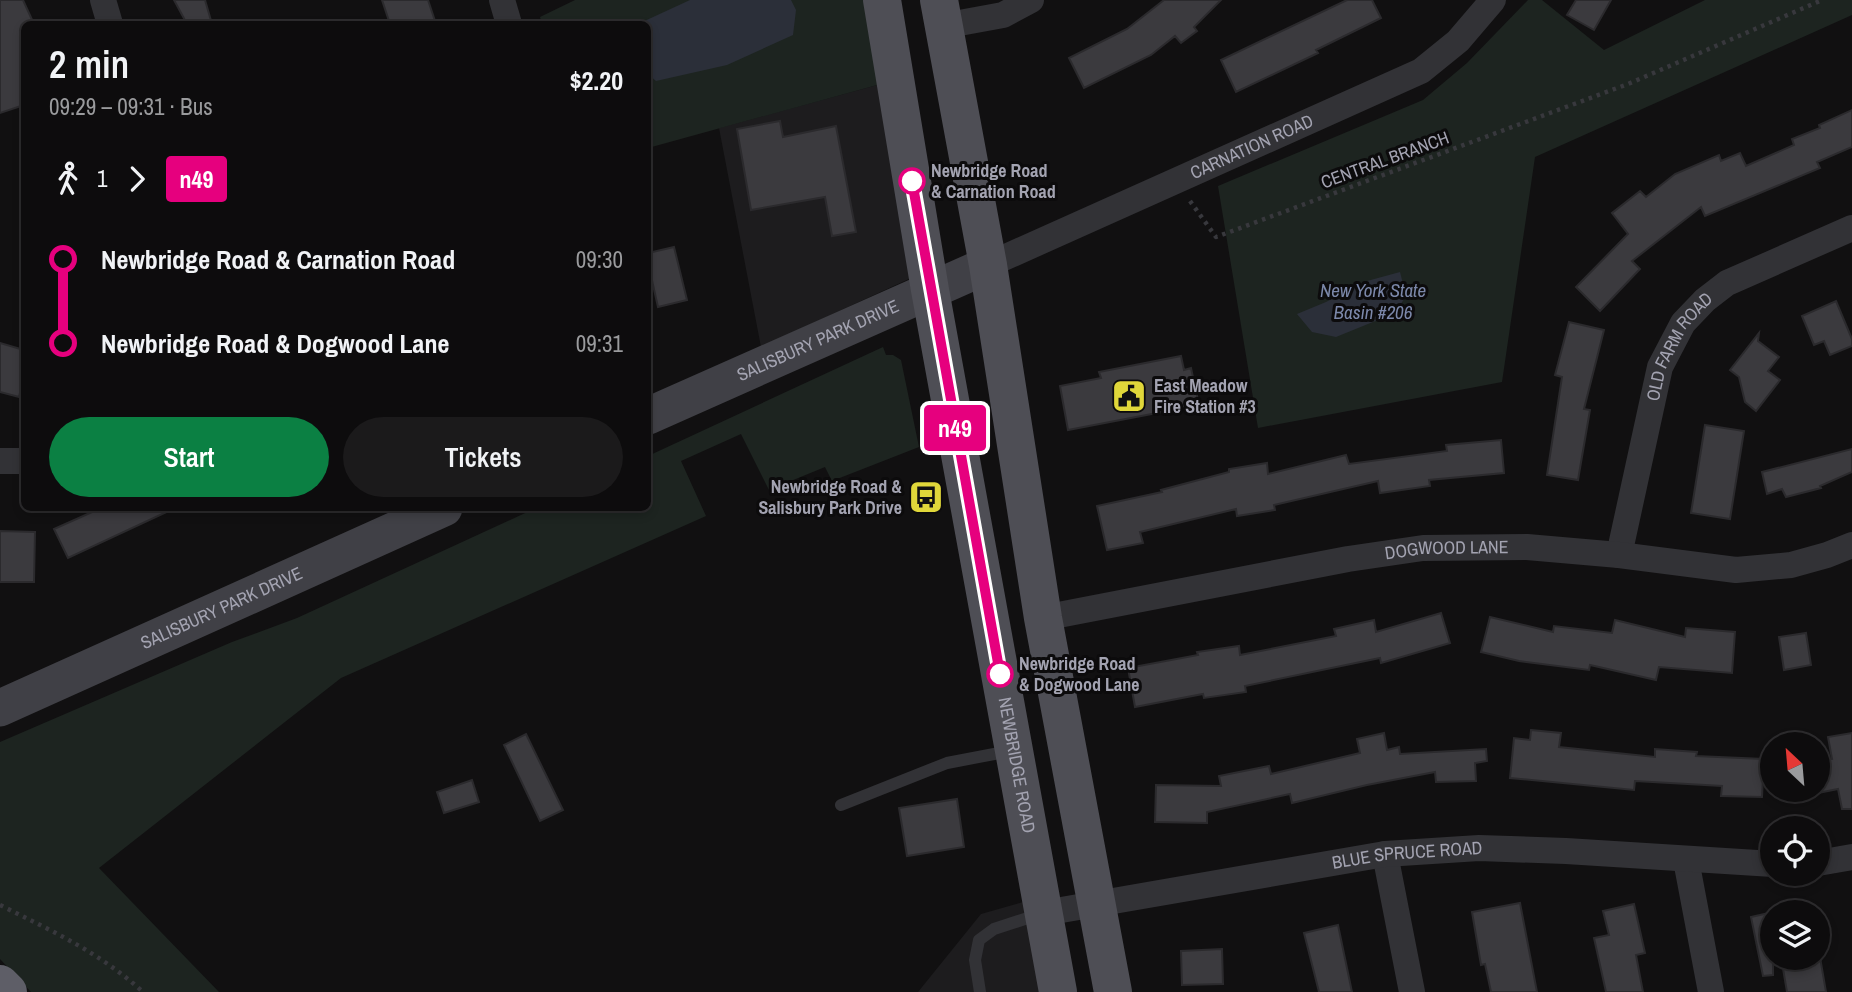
<!DOCTYPE html>
<html lang="en">
<head>
<meta charset="utf-8">
<style>
  body { margin:0; font-family:"Archivo Narrow",sans-serif; background:#1b1a1b; color:#f1f3f6; height:100vh; display:flex; flex-direction:column; font-size:26px; white-space:nowrap }
  * { box-sizing:border-box; margin:0 }
  p { font-size:23px; color:#9a9b9d }
  .icon { flex:none; width:38px; height:38px; fill:none; stroke:currentColor; stroke-width:2; stroke-linecap:round; stroke-linejoin:round }
  .map { position:relative; flex:1; overflow:hidden }
  .drawer { position:absolute; left:21px; top:21px; width:630px; height:490px; display:flex; flex-direction:column; background:#0d0c0d; border-radius:10px; box-shadow:0 4px 10px #0003,0 0 0 2px #2d2c2e }
  .drawer>* { flex:none }
  .badge { padding:0 14px; border-radius:5px; font-size:24px; line-height:46px }
  .needle { width:46px; rotate:334deg }
  .controls { position:absolute; left:1760px; top:732px; display:grid; gap:14px }
  .controls a { display:grid; place-items:center; width:70px; height:70px; border-radius:50%; background:#0d0c0d; box-shadow:0 4px 10px #0003,0 0 0 2px #2d2c2e; font-size:35px }
  .map>.badge { position:absolute; translate:-50% -50%; box-shadow:0 0 0 4px #fff }
  .legs { display:flex; align-items:center; gap:10px; height:77px; padding:0 28px; font-size:23px }
  .legs p { margin-inline-start:auto }
  .summary { display:flex; align-items:center; justify-content:space-between; height:119px; padding:0 28px }
  h1 { font-size:38px; font-weight:600; line-height:52px }
  .primary-button { display:flex; gap:14px; margin-top:auto; padding:14px 28px }
  .primary-button a { flex:1; height:80px; border-radius:42px; background:#0b8043; color:#fff; font-size:28px; font-weight:600; line-height:80px; text-align:center }
  .primary-button a+a { background:#1b1a1b; color:#f1f3f6 }
  ul { padding:0 28px; list-style:none }
  li { display:flex; align-items:center; gap:24px; height:84px; font-size:26px }
  li i { display:grid; place-items:center; width:10px; height:100%; margin:0 9px; background:currentColor }
  li i::after { content:''; width:18px; height:18px; margin:-9px; border:5px solid; border-radius:50%; background:#0d0c0d }
  li p { margin-inline-start:auto }
  li:first-child i { background:linear-gradient(#0000 50%,currentColor 0) }
  li:last-child i { background:linear-gradient(currentColor 50%,#0000 0) }
  .map>svg:first-child { display:block }
</style>
</head>
<body>
<div class="map">
<svg width="1852" height="992" viewBox="0 0 1852 992">
  <rect width="100%" height="100%" fill="#111011"/>
  <path fill="#1d1c1e" d="M888,82L911,278L761,347L719,128Z
    M1034,899L1051,992H918L981,914Z"/>
  <path fill="#1d2420" d="M575,0H874L888,82L648,148V24H542L540,17Z
    M1528,0H1542L1604,50L1705,0H1852V15L1535,157L1502,382L1258,428L1218,186L1423,100L1467,63Z
    M883,347L886,355H893L901,360L919,447L832,481L825,467L769,490L741,434L681,461L706,516L341,678L99,868L219,992H31L0,959V742L232,642L297,618L536,508H648V456Z"/>
  <path fill="#2b2f39" d="M690,0H791L796,10L793,35L727,65L656,81L648,74V24H638Z
    M1400,272L1406,296L1395,313L1336,337L1312,332L1297,314L1326,302L1367,281Z"/>
  <path fill="#3b3a3e" stroke="#2b2a2d" stroke-width="2" d="M0,0H23L34,24H24V105L0,113Z
    M174,0H205L212,24H187Z
    M382,0H428L436,24H390Z
    M1164,0H1221L1194,27L1197,31L1181,43L1175,36L1151,55L1084,88L1069,58L1127,29Z
    M1347,0H1372L1381,18L1316,50L1318,53L1236,92L1221,60Z
    M1576,0H1611L1594,30L1567,15Z
    M1852,110V147L1817,162L1820,168L1705,216L1701,207L1632,261L1640,269L1600,311L1576,287L1628,234L1612,213L1640,191L1646,197L1675,174L1719,155L1721,161L1740,153L1746,166L1794,145L1792,139L1820,128L1819,125Z
    M780,121L783,137L836,126L856,232L832,236L825,197L751,210L737,129Z
    M674,247L687,300L658,307L648,263V253Z
    M1836,301L1852,339V346L1830,355L1824,341L1814,345L1802,316Z
    M1569,322L1604,330L1584,409L1590,410L1578,480L1547,475L1562,377L1555,375Z
    M1759,333L1758,341L1779,357L1768,371L1780,380L1756,411L1745,402L1739,377L1730,370Z
    M0,343L24,350V377L19,397L0,392Z
    M1181,356L1184,370L1191,368L1199,405L1068,430L1060,386L1101,378L1099,372Z
    M1705,425L1744,431L1730,519L1691,513Z
    M1501,440L1504,473L1429,480L1430,486L1380,493L1378,481L1274,505L1275,510L1237,516L1236,509L1140,532L1143,543L1107,550L1097,506L1162,492L1161,490L1229,472V469L1267,463L1268,474L1346,455L1349,464L1447,451L1446,445Z
    M1852,449V472L1820,486L1821,488L1786,497L1782,489L1767,494L1762,472Z
    M101,508H175L68,558L54,529Z
    M0,531L35,532L34,582H0Z
    M1441,613L1450,643L1381,663L1380,658L1245,686L1246,692L1204,698L1203,694L1135,707L1128,668L1198,655L1197,652L1239,646L1240,655L1336,636L1334,629L1374,620L1376,632Z
    M1490,617L1553,632L1554,626L1612,633L1615,620L1685,637L1686,628L1735,632L1732,673L1659,667L1656,680L1590,665L1589,670L1519,661L1481,652Z
    M1806,633L1811,665L1784,670L1779,637Z
    M1531,730L1561,733L1559,747L1655,757V749L1697,752L1696,756L1764,759L1762,797L1721,796L1722,786L1635,781L1634,790L1510,778L1514,738L1530,740Z
    M1384,733L1387,750L1399,747L1400,754L1486,749L1487,761L1475,763L1476,781L1436,782L1435,772L1367,785L1292,803L1290,794L1207,812V823L1155,822L1156,785L1221,786L1219,776L1269,766L1271,774L1360,753L1357,739Z
    M1852,733V809H1842L1838,789L1818,793V761L1832,759L1828,737Z
    M526,734L563,810L540,821L504,745Z
    M472,780L479,802L444,813L437,792Z
    M957,799L964,847L907,856L899,808Z
    M1520,903L1537,992H1491L1485,964L1481,965L1472,912Z
    M1634,904L1645,953L1636,955L1643,992H1606L1594,938L1609,935L1603,911Z
    M1773,912V975L1763,976L1751,917Z
    M1338,925L1352,992H1319L1304,933Z
    M1222,949L1223,984L1182,985L1181,951Z
    M1781,957H1820L1826,992H1787Z"/>
  <g fill="none" stroke-linecap="round" stroke-linejoin="round">
    <path stroke="#38383d" stroke-width="4.5" stroke-dasharray="3.5 5" stroke-linecap="butt" d="M1190,201L1216,237L1628,84L1822,0
      M0,905C52,931 99,952 143,992"/>
    <path stroke="#323236" stroke-width="12" d="M841,805L947,763L1010,751
      M980,992L975,960L979,940L994,929L1040,914"/>
    <g stroke="#323236" stroke-width="26">
      <path d="M103,0L110,24"/>
      <path d="M502,0L509,24"/>
      <path d="M943,26L1003,15L1031,0"/>
      <path id="s1" d="M988,265L1421,71L1458,41L1493,0"/>
      <path d="M0,461H24"/>
      <path id="s2" d="M1619,555L1660,367L1683,323L1705,300L1727,283L1852,228"/>
      <path id="s3" d="M1043,618L1348,559L1423,548L1527,547L1619,555L1736,570L1791,565L1827,555L1852,545"/>
      <path d="M1385,854L1412,992"/>
      <path d="M1686,860L1711,992"/>
      <path d="M1818,863L1852,857"/>
      <path id="s4" d="M1044,913L1385,854L1479,848L1566,851L1773,864"/>
    </g>
    <g stroke="#404046" stroke-width="37">
      <path id="s5" d="M648,416L988,265"/>
      <path id="s6" d="M0,708L444,508"/>
    </g>
    <g stroke="#4e4e55" stroke-width="38">
      <path id="s7" d="M882,0L930,290L1058,992"/>
      <path d="M939,0L988,265L1043,618L1113,992"/>
    </g>
    <path stroke="#5e5e67" stroke-width="38" d="M0,984L8,992"/>
  </g>
  <g fill="none" stroke-linecap="round" stroke-linejoin="round">
    <g stroke="#fff" stroke-width="16">
      <path id="line-1" d="M912,181L1000,674"/>
    </g>
    <use href="#line-1" stroke="#e6007e" stroke-width="10"/>
  </g>
  <defs>
    <g id="civic-square" transform="scale(1.75)"><rect x="-9" y="-9" width="18" height="18" rx="4" fill="#e0d73a" stroke="#0c0b0c"/><path d="M-.6-6.5H3V-4.5H.6V-3L4-1V1h2V6H-6V1h2V-1L-.6-3ZM-1.2 2.5V6h2.4V2.5Z" fill="#111"/></g>
    <g id="bus-square" transform="scale(1.75)"><rect x="-9" y="-9" width="18" height="18" rx="4" fill="#e0d73a" stroke="#0c0b0c"/><path d="M-5-6H5V4H4V6H2V4H-2V6H-4V4H-5ZM-3.5-4V0h7V-4ZM-3.5 1.2v1.5H-2V1.2ZM2 1.2v1.5H3.5V1.2Z" fill="#111"/></g>
  </defs>
  <g fill-rule="evenodd">
    <use href="#civic-square" x="1129" y="396"/>
    <use href="#bus-square" x="926" y="497"/>
  </g>
  <g fill="#fff" stroke="#e6007e" stroke-width="3.5">
    <circle cx="912" cy="181" r="12"/>
    <circle cx="1000" cy="674" r="12"/>
  </g>
  <g text-anchor="middle" stroke-width="6" stroke-linejoin="round" paint-order="stroke">
    <g font-size="18" fill="#a3a3b1" stroke="#0c0b0c">
      <text dy="6" stroke="none"><textPath href="#s1" startOffset="289">CARNATION ROAD</textPath></text>
      <text transform="translate(1385 160) rotate(-20)" y="6">CENTRAL BRANCH</text>
      <text dy="6" stroke="none"><textPath href="#s5" startOffset="186">SALISBURY PARK DRIVE</textPath></text>
      <text dy="6" stroke="none"><textPath href="#s2" startOffset="219">OLD FARM ROAD</textPath></text>
      <text dy="6" stroke="none"><textPath href="#s3" startOffset="410">DOGWOOD LANE</textPath></text>
      <text dy="6" stroke="none"><textPath href="#s6" startOffset="243">SALISBURY PARK DRIVE</textPath></text>
      <text dy="6" stroke="none"><textPath href="#s7" startOffset="777">NEWBRIDGE ROAD</textPath></text>
      <text dy="6" stroke="none"><textPath href="#s4" startOffset="368">BLUE SPRUCE ROAD</textPath></text>
    </g>
    <g font-size="18" font-weight="bold" fill="#a3a3b1" stroke="#0c0b0c" text-anchor="start">
      <text x="931" y="177">Newbridge Road<tspan x="931" dy="21">&amp; Carnation Road</tspan></text>
      <text x="1019" y="670">Newbridge Road<tspan x="1019" dy="21">&amp; Dogwood Lane</tspan></text>
    </g>
    <g font-size="18" font-weight="bold" fill="#a3a3b1" stroke="#0c0b0c" text-anchor="start">
      <text x="1154" y="392">East Meadow<tspan x="1154" dy="21">Fire Station #3</tspan></text>
      <text x="902" y="493" text-anchor="end">Newbridge Road &amp;<tspan x="902" dy="21">Salisbury Park Drive</tspan></text>
    </g>
    <g font-size="19" font-style="italic" fill="#7c88aa" stroke="#0c0b0c">
      <text x="1373" y="297">New York State<tspan x="1373" dy="22">Basin #206</tspan></text>
    </g>
  </g>
</svg>
<div class="controls">
<a><svg class="needle" viewBox="-14 -14 28 28"><path d="M0-13l5 13h-10z" fill="#e53935"/><path d="M0 13l5-13h-10z" fill="#9a9b9d"/></svg></a>
<a><svg class="icon" aria-label="locate" viewBox="0 0 24 24"><circle cx="12" cy="12" r="6"/><path d="M12 2v4M12 18v4M2 12h4M18 12h4"/></svg></a>
<a><svg class="icon" aria-label="layers" viewBox="0 0 24 24"><path d="M12 4l9 5-9 5-9-5zM3 14l9 5 9-5"/></svg></a>
</div>
<b class="badge" style="left:955px;top:428px;background:#e6007e;color:#fff">n49</b>
<section class="drawer">
<div class="summary"><div><h1>2 min</h1><p>09:29 – 09:31 · Bus</p></div><b>$2.20</b></div>
<div class="legs"><svg class="icon" aria-label="walk" viewBox="0 0 24 24"><circle cx="13" cy="4" r="2"/><path d="M13 8l-2 6 4 7M11 14l-3 7M7 12l3-4h3l4 4"/></svg>1<svg class="icon" aria-label="forward" viewBox="0 0 24 24"><path d="M9 5l7 7-7 7"/></svg><b class="badge" style="background:#e6007e;color:#fff">n49</b></div>
<ul>
<li><i style="color:#e6007e"></i><b>Newbridge Road &amp; Carnation Road</b><p>09:30</p></li>
<li><i style="color:#e6007e"></i><b>Newbridge Road &amp; Dogwood Lane</b><p>09:31</p></li>
</ul>
<div class="primary-button"><a>Start</a><a>Tickets</a></div>
</section>
</div>
</body>
</html>
